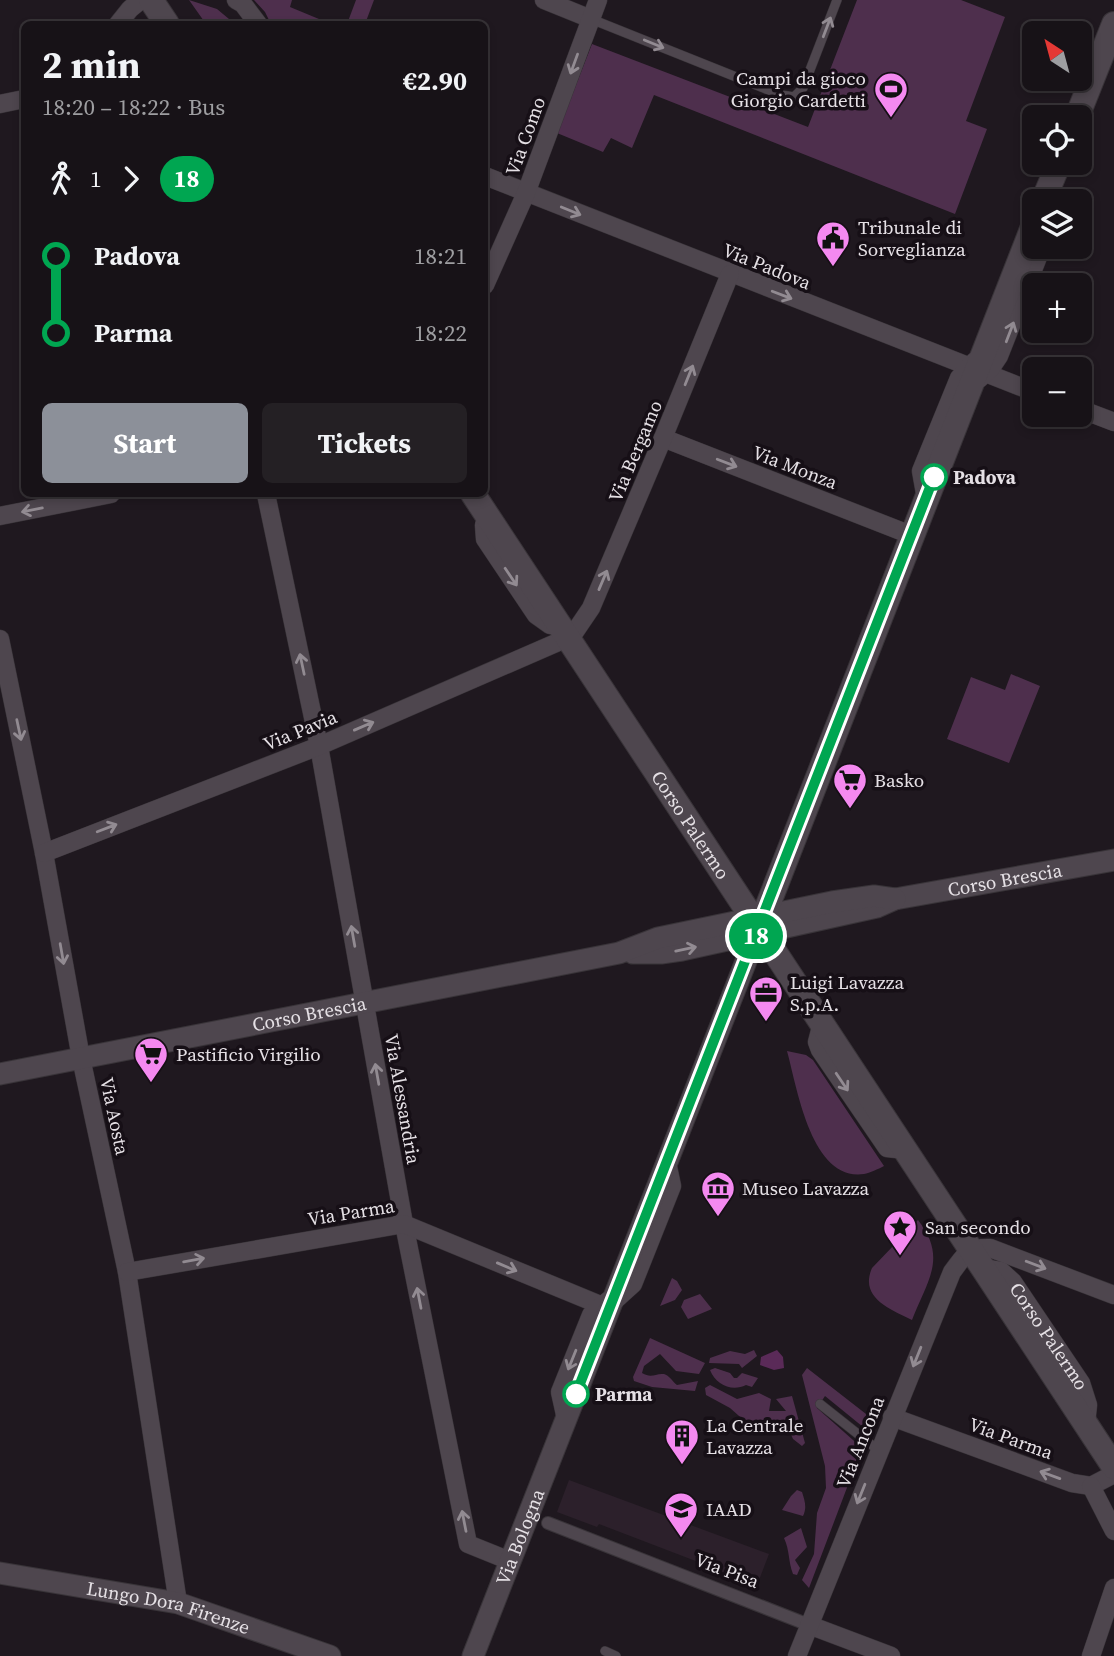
<!DOCTYPE html>
<html lang="en">
<head>
<meta charset="utf-8">
<style>
  body { margin:0; font-family:"Source Serif 4",serif; background:#242024; color:#f1f3f6; height:100vh; display:flex; flex-direction:column; font-size:26px; white-space:nowrap }
  * { box-sizing:border-box; margin:0 }
  p { font-size:23px; color:#9e9ea1 }
  .icon { flex:none; width:38px; height:38px; fill:none; stroke:currentColor; stroke-width:2; stroke-linecap:round; stroke-linejoin:round }
  .map { position:relative; flex:1; overflow:hidden }
  .panel { position:absolute; left:21px; top:21px; width:467px; height:476px; display:flex; flex-direction:column; background:#171217; border-radius:10px; box-shadow:0 4px 10px #0003,0 0 0 2px #363236 }
  .panel>* { flex:none }
  .badge { padding:0 14px; border-radius:23px; font-size:24px; line-height:46px }
  .needle { width:46px; rotate:324deg }
  .buttons { position:absolute; left:1022px; top:21px; display:grid; gap:14px }
  .buttons a { display:grid; place-items:center; width:70px; height:70px; border-radius:10px; background:#171217; box-shadow:0 4px 10px #0003,0 0 0 2px #363236; font-size:35px }
  .map>.badge { position:absolute; translate:-50% -50%; box-shadow:0 0 0 4px #fff }
  .legs { display:flex; align-items:center; gap:10px; height:77px; padding:0 21px; font-size:23px }
  .legs p { margin-inline-start:auto }
  .head { display:flex; align-items:center; justify-content:space-between; height:119px; padding:0 21px }
  h1 { font-size:38px; font-weight:700; line-height:52px }
  .cta { display:flex; gap:14px; margin-top:auto; padding:14px 21px }
  .cta a { flex:1; height:80px; border-radius:10px; background:#8c9099; color:#fff; font-size:28px; font-weight:700; line-height:80px; text-align:center }
  .cta a+a { background:#242024; color:#f1f3f6 }
  ul { padding:0 21px; list-style:none }
  li { display:flex; align-items:center; gap:24px; height:77px; font-size:26px }
  li i { display:grid; place-items:center; width:10px; height:100%; margin:0 9px; background:currentColor }
  li i::after { content:''; width:18px; height:18px; margin:-9px; border:5px solid; border-radius:50%; background:#171217 }
  li p { margin-inline-start:auto }
  li:first-child i { background:linear-gradient(#0000 50%,currentColor 0) }
  li:last-child i { background:linear-gradient(currentColor 50%,#0000 0) }
  .map>svg:first-child { display:block }
</style>
</head>
<body>
<div class="map">
<svg width="1114" height="1656" viewBox="0 0 1114 1656">
  <rect width="100%" height="100%" fill="#1f181f"/>
  <path fill="#2c202b" d="M569,1480L769,1554L756,1588L706,1568V1565L599,1524L597,1527L557,1512Z"/>
  <path fill="#4e2f4d" d="M189,0L217,9L235,24H206Z
    M254,0H292L290,7L331,24H271L265,12Z
    M356,0H374L365,24H347Z
    M857,0H961L1005,17L966,121L987,129L955,214L654,95L632,148L611,138L603,152L557,133L592,44L808,127Z
    M1011,674L1040,686L1009,763L947,739L971,677L1005,690Z
    M787,1051L806,1055L813,1060L884,1166C878,1169 870,1173 864,1174C811,1182 797,1087 787,1051Z
    M918,1220C948,1258 927,1281 912,1320C890,1309 859,1298 872,1268Z
    M672,1278L677,1281L682,1290L675,1300L660,1306Z
    M700,1294L712,1309L688,1319L681,1307L684,1300Z
    M650,1338L705,1363L699,1374L676,1371L660,1354L644,1366L642,1373C652,1379 655,1373 664,1374C669,1375 673,1382 677,1385L698,1381L695,1391L652,1387L634,1381L633,1377Z
    M754,1350L757,1356L742,1368L739,1364L709,1363L710,1358L730,1351L745,1354Z
    M715,1368L730,1373L734,1378H737L742,1373L758,1378L752,1387L746,1385C732,1392 716,1385 710,1370Z
    M807,1368L875,1421L868,1431L825,1396L817,1408L862,1448L809,1588L802,1580L814,1554L817,1513L826,1488L825,1466L802,1375Z
    M710,1385L737,1399L759,1393L771,1399L769,1411H786L776,1399L792,1396L805,1443L802,1446L793,1439L788,1428L761,1422L755,1425L747,1423L730,1408L706,1395L705,1388Z
    M797,1490L802,1492C805,1501 807,1508 803,1516L782,1510L791,1496Z
    M801,1528L807,1547L795,1560L800,1568L797,1575L793,1574C788,1561 790,1551 784,1538Z"/>
  <path fill="#5a2a58" d="M777,1350L783,1357L784,1368L774,1370L760,1365L761,1357Z"/>
  <g fill="none" stroke-linecap="round" stroke-linejoin="round">
    <g stroke="#393439" stroke-width="10">
      <path id="service" d="M591,19L781,95L794,97L803,88L837,0
        M820,1404L878,1450
        M605,1651L616,1656"/>
    </g>
    <g stroke="#393439" stroke-width="14">
      <path id="pedestrian" d="M548,1523L809,1625"/>
    </g>
    <g stroke="#393439" stroke-width="19">
      <g id="minor">
        <path d="M236,0L243,4L258,24"/>
        <path d="M544,0L591,19"/>
        <path d="M118,24L130,9L141,0"/>
        <path d="M0,104L24,99"/>
        <path d="M485,176L1034,392"/>
        <path d="M485,285L526,193L598,0"/>
        <path d="M979,379L991,368L999,356L1042,247"/>
        <path d="M1080,409L1114,422"/>
        <path d="M663,438L911,535"/>
        <path d="M266,494L319,746L404,1224L468,1544L510,1561"/>
        <path d="M926,499L921,471L959,378L975,361"/>
        <path d="M0,516L111,494"/>
        <path d="M490,519L484,525L485,539L536,615L550,625L559,624"/>
        <path d="M0,639L44,853L81,1058L127,1272L178,1603"/>
        <path d="M44,853L319,746L572,636L591,608L663,438L730,274"/>
        <path d="M822,1023L817,1042L820,1050L887,1148L896,1149L903,1145"/>
        <path id="s1" d="M983,1268L1001,1271L1013,1282L1081,1383L1088,1405L1086,1424"/>
        <path d="M127,1272L404,1224L610,1309"/>
        <path d="M612,1303L633,1284L672,1186L667,1162"/>
        <path d="M892,1417L1072,1483L1091,1486L1114,1474"/>
        <path d="M566,1419L560,1392L591,1315L609,1300"/>
        <path d="M1091,1486L1114,1531"/>
        <path d="M809,1625L891,1656"/>
        <path d="M797,1656L952,1272C965,1255 967,1247 990,1248L1114,1295"/>
        <path d="M1091,1656L1114,1588"/>
      </g>
    </g>
    <g stroke="#393439" stroke-width="23">
      <g id="tertiary">
        <path id="s2" d="M633,953H661L682,950L877,907L895,899L1114,860"/>
        <path id="s3" d="M0,1074L619,953L658,938L832,902L874,896L895,899"/>
        <path id="s4" d="M0,1573L178,1603L330,1656"/>
        <path id="s5" d="M473,1656L759,928"/>
      </g>
    </g>
    <g stroke="#393439" stroke-width="26">
      <g id="secondary">
        <path d="M151,0L167,24"/>
        <path d="M1077,117L1114,24"/>
        <path d="M1043,201L1059,163"/>
        <path id="s6" d="M473,494L1114,1467"/>
        <path d="M759,928L1034,224"/>
      </g>
    </g>
    <use href="#service" stroke="#4e464e" stroke-width="9"/>
    <use href="#pedestrian" stroke="#4e464e" stroke-width="12"/>
    <use href="#minor" stroke="#4e464e" stroke-width="18"/>
    <use href="#tertiary" stroke="#4e464e" stroke-width="21"/>
    <use href="#secondary" stroke="#4e464e" stroke-width="24"/>
  </g>
  <defs><path id="oneway-shaft" d="M-6 0H5M1.5-3L5.5 0L1.5 3" fill="none" stroke-width="1.6" stroke-linecap="round" stroke-linejoin="round" transform="scale(1.75)"/></defs>
  <g stroke="#928b92">
    <use href="#oneway-shaft" transform="translate(827 27) rotate(-69)"/>
    <use href="#oneway-shaft" transform="translate(654 44) rotate(22)"/>
    <use href="#oneway-shaft" transform="translate(574 64) rotate(110)"/>
    <use href="#oneway-shaft" transform="translate(571 211) rotate(22)"/>
    <use href="#oneway-shaft" transform="translate(782 295) rotate(21)"/>
    <use href="#oneway-shaft" transform="translate(1010 332) rotate(-69)"/>
    <use href="#oneway-shaft" transform="translate(689 375) rotate(-68)"/>
    <use href="#oneway-shaft" transform="translate(727 463) rotate(21)"/>
    <use href="#oneway-shaft" transform="translate(32 510) rotate(169)"/>
    <use href="#oneway-shaft" transform="translate(511 577) rotate(56)"/>
    <use href="#oneway-shaft" transform="translate(603 580) rotate(-67)"/>
    <use href="#oneway-shaft" transform="translate(302 664) rotate(-102)"/>
    <use href="#oneway-shaft" transform="translate(364 726) rotate(-23)"/>
    <use href="#oneway-shaft" transform="translate(19 730) rotate(78)"/>
    <use href="#oneway-shaft" transform="translate(107 828) rotate(-21)"/>
    <use href="#oneway-shaft" transform="translate(353 936) rotate(-100)"/>
    <use href="#oneway-shaft" transform="translate(686 949) rotate(-12)"/>
    <use href="#oneway-shaft" transform="translate(62 954) rotate(80)"/>
    <use href="#oneway-shaft" transform="translate(377 1074) rotate(-100)"/>
    <use href="#oneway-shaft" transform="translate(842 1082) rotate(56)"/>
    <use href="#oneway-shaft" transform="translate(194 1260) rotate(-10)"/>
    <use href="#oneway-shaft" transform="translate(1036 1265) rotate(21)"/>
    <use href="#oneway-shaft" transform="translate(507 1267) rotate(23)"/>
    <use href="#oneway-shaft" transform="translate(419 1298) rotate(-101)"/>
    <use href="#oneway-shaft" transform="translate(917 1357) rotate(112)"/>
    <use href="#oneway-shaft" transform="translate(572 1360) rotate(112)"/>
    <use href="#oneway-shaft" transform="translate(1050 1475) rotate(-160)"/>
    <use href="#oneway-shaft" transform="translate(861 1494) rotate(112)"/>
    <use href="#oneway-shaft" transform="translate(464 1521) rotate(-101)"/>
  </g>
  <g fill="none" stroke-linecap="round" stroke-linejoin="round">
    <g stroke="#fff" stroke-width="16">
      <path id="line-1" d="M576,1394L934,477"/>
    </g>
    <use href="#line-1" stroke="#00a651" stroke-width="10"/>
  </g>
  <defs>
    <g id="stadium-pin" transform="scale(1.75)"><path d="M0 17L-7.5 6A9.5 9.5 0 1 1 7.5 6Z" fill="#f489f0" stroke="#160f16"/><path d="M0-5a6.5 5 0 1 0 0 10a6.5 5 0 1 0 0-10ZM-3.5-1.8h7v3.6h-7Z" fill="#111"/></g>
    <g id="civic-pin" transform="scale(1.75)"><path d="M0 17L-7.5 6A9.5 9.5 0 1 1 7.5 6Z" fill="#f489f0" stroke="#160f16"/><path d="M-.6-6.5H3V-4.5H.6V-3L4-1V1h2V6H-6V1h2V-1L-.6-3ZM-1.2 2.5V6h2.4V2.5Z" fill="#111"/></g>
    <g id="supermarket-pin" transform="scale(1.75)"><path d="M0 17L-7.5 6A9.5 9.5 0 1 1 7.5 6Z" fill="#f489f0" stroke="#160f16"/><path d="M-6-5.5h2.5l.6 2H6L4.5 2H-2.5L-4.4-4H-6ZM-1.5 3.2a1.3 1.3 0 1 0 .1 0ZM3 3.2a1.3 1.3 0 1 0 .1 0Z" fill="#111"/></g>
    <g id="office-pin" transform="scale(1.75)"><path d="M0 17L-7.5 6A9.5 9.5 0 1 1 7.5 6Z" fill="#f489f0" stroke="#160f16"/><path d="M-6-3h4V-5.5h4V-3h4V5H-6ZM-1-4.5V-3h2v-1.5ZM-6 0V1H6V0Z" fill="#111"/></g>
    <g id="museum-pin" transform="scale(1.75)"><path d="M0 17L-7.5 6A9.5 9.5 0 1 1 7.5 6Z" fill="#f489f0" stroke="#160f16"/><path d="M0-6L6-3V-2H-6V-3ZM-5-1h2V3h-2ZM-1-1h2V3h-2ZM3-1h2V3H3ZM-6 4H6V6H-6Z" fill="#111"/></g>
    <g id="sight-pin" transform="scale(1.75)"><path d="M0 17L-7.5 6A9.5 9.5 0 1 1 7.5 6Z" fill="#f489f0" stroke="#160f16"/><path d="M0-6L1.8-2.2L6-1.7L2.9 1.2L3.7 5.4L0 3.3L-3.7 5.4L-2.9 1.2L-6-1.7L-1.8-2.2Z" fill="#111"/></g>
    <g id="building-pin" transform="scale(1.75)"><path d="M0 17L-7.5 6A9.5 9.5 0 1 1 7.5 6Z" fill="#f489f0" stroke="#160f16"/><path d="M-4-6H4V6H1V3H-1V6H-4ZM-2.5-4.3h1.7v1.8h-1.7ZM.8-4.3h1.7v1.8H.8ZM-2.5-1h1.7V.8h-1.7ZM.8-1h1.7V.8H.8Z" fill="#111"/></g>
    <g id="university-pin" transform="scale(1.75)"><path d="M0 17L-7.5 6A9.5 9.5 0 1 1 7.5 6Z" fill="#f489f0" stroke="#160f16"/><path d="M0-5L7-2L0 1L-7-2ZM-4 1L0 2.5L4 1V4Q0 6-4 4Z" fill="#111"/></g>
  </defs>
  <g fill-rule="evenodd">
    <use href="#stadium-pin" x="891" y="89"/>
    <use href="#civic-pin" x="833" y="238"/>
    <use href="#supermarket-pin" x="850" y="780"/>
    <use href="#office-pin" x="766" y="993"/>
    <use href="#supermarket-pin" x="151" y="1054"/>
    <use href="#museum-pin" x="718" y="1188"/>
    <use href="#sight-pin" x="900" y="1227"/>
    <use href="#building-pin" x="682" y="1436"/>
    <use href="#university-pin" x="681" y="1509"/>
  </g>
  <g fill="#fff" stroke="#00a651" stroke-width="3.5">
    <circle cx="934" cy="477" r="12"/>
    <circle cx="576" cy="1394" r="12"/>
  </g>
  <g text-anchor="middle" stroke-width="7" stroke-linejoin="round" paint-order="stroke">
    <g font-size="19" fill="#e5e0e5" stroke="#160f16" text-anchor="start">
      <text x="866" y="85" text-anchor="end">Campi da gioco<tspan x="866" dy="22">Giorgio Cardetti</tspan></text>
      <text x="858" y="234">Tribunale di<tspan x="858" dy="22">Sorveglianza</tspan></text>
      <text x="874" y="787">Basko</text>
      <text x="790" y="989">Luigi Lavazza<tspan x="790" dy="22">S.p.A.</tspan></text>
      <text x="176" y="1061">Pastificio Virgilio</text>
      <text x="742" y="1195">Museo Lavazza</text>
      <text x="925" y="1234">San secondo</text>
      <text x="706" y="1432">La Centrale<tspan x="706" dy="22">Lavazza</tspan></text>
      <text x="706" y="1516">IAAD</text>
    </g>
    <g font-size="19" fill="#e5e0e5" stroke="#160f16">
      <text transform="translate(525 136) rotate(-70)" y="7">Via Como</text>
      <text transform="translate(767 266) rotate(22)" y="7">Via Padova</text>
      <text transform="translate(635 451) rotate(-67)" y="7">Via Bergamo</text>
      <text transform="translate(795 467) rotate(21)" y="7">Via Monza</text>
      <text transform="translate(300 730) rotate(-22)" y="7">Via Pavia</text>
      <text dy="7" stroke="none"><textPath href="#s6" startOffset="396">Corso Palermo</textPath></text>
      <text dy="7" stroke="none"><textPath href="#s2" startOffset="380">Corso Brescia</textPath></text>
      <text dy="7" stroke="none"><textPath href="#s3" startOffset="315">Corso Brescia</textPath></text>
      <text transform="translate(403 1099) rotate(80)" y="7">Via Alessandria</text>
      <text transform="translate(115 1116) rotate(78)" y="7">Via Aosta</text>
      <text transform="translate(351 1212) rotate(-9)" y="7">Via Parma</text>
      <text dy="7" stroke="none"><textPath href="#s1" startOffset="100">Corso Palermo</textPath></text>
      <text transform="translate(1011 1438) rotate(20)" y="7">Via Parma</text>
      <text transform="translate(860 1442) rotate(-68)" y="7">Via Ancona</text>
      <text dy="7" stroke="none"><textPath href="#s5" startOffset="128">Via Bologna</textPath></text>
      <text transform="translate(727 1570) rotate(21)" y="7">Via Pisa</text>
      <text dy="7" stroke="none"><textPath href="#s4" startOffset="172">Lungo Dora Firenze</textPath></text>
    </g>
    <g font-size="19" font-weight="bold" fill="#e5e0e5" stroke="#160f16" text-anchor="start">
      <text x="953" y="484">Padova</text>
      <text x="595" y="1401">Parma</text>
    </g>
  </g>
</svg>
<div class="buttons">
<a><svg class="needle" viewBox="-14 -14 28 28"><path d="M0-13l5 13h-10z" fill="#e53935"/><path d="M0 13l5-13h-10z" fill="#9e9ea1"/></svg></a>
<a><svg class="icon" aria-label="locate" viewBox="0 0 24 24"><circle cx="12" cy="12" r="6"/><path d="M12 2v4M12 18v4M2 12h4M18 12h4"/></svg></a>
<a><svg class="icon" aria-label="layers" viewBox="0 0 24 24"><path d="M12 4l9 5-9 5-9-5zM3 14l9 5 9-5"/></svg></a>
<a>+</a>
<a>−</a>
</div>
<b class="badge" style="left:756px;top:936px;background:#00a651;color:#fff">18</b>
<section class="panel">
<div class="head"><div><h1>2 min</h1><p>18:20 – 18:22 · Bus</p></div><b>€2.90</b></div>
<div class="legs"><svg class="icon" aria-label="walk" viewBox="0 0 24 24"><circle cx="13" cy="4" r="2"/><path d="M13 8l-2 6 4 7M11 14l-3 7M7 12l3-4h3l4 4"/></svg>1<svg class="icon" aria-label="forward" viewBox="0 0 24 24"><path d="M9 5l7 7-7 7"/></svg><b class="badge" style="background:#00a651;color:#fff">18</b></div>
<ul>
<li><i style="color:#00a651"></i><b>Padova</b><p>18:21</p></li>
<li><i style="color:#00a651"></i><b>Parma</b><p>18:22</p></li>
</ul>
<div class="cta"><a>Start</a><a>Tickets</a></div>
</section>
</div>
</body>
</html>
